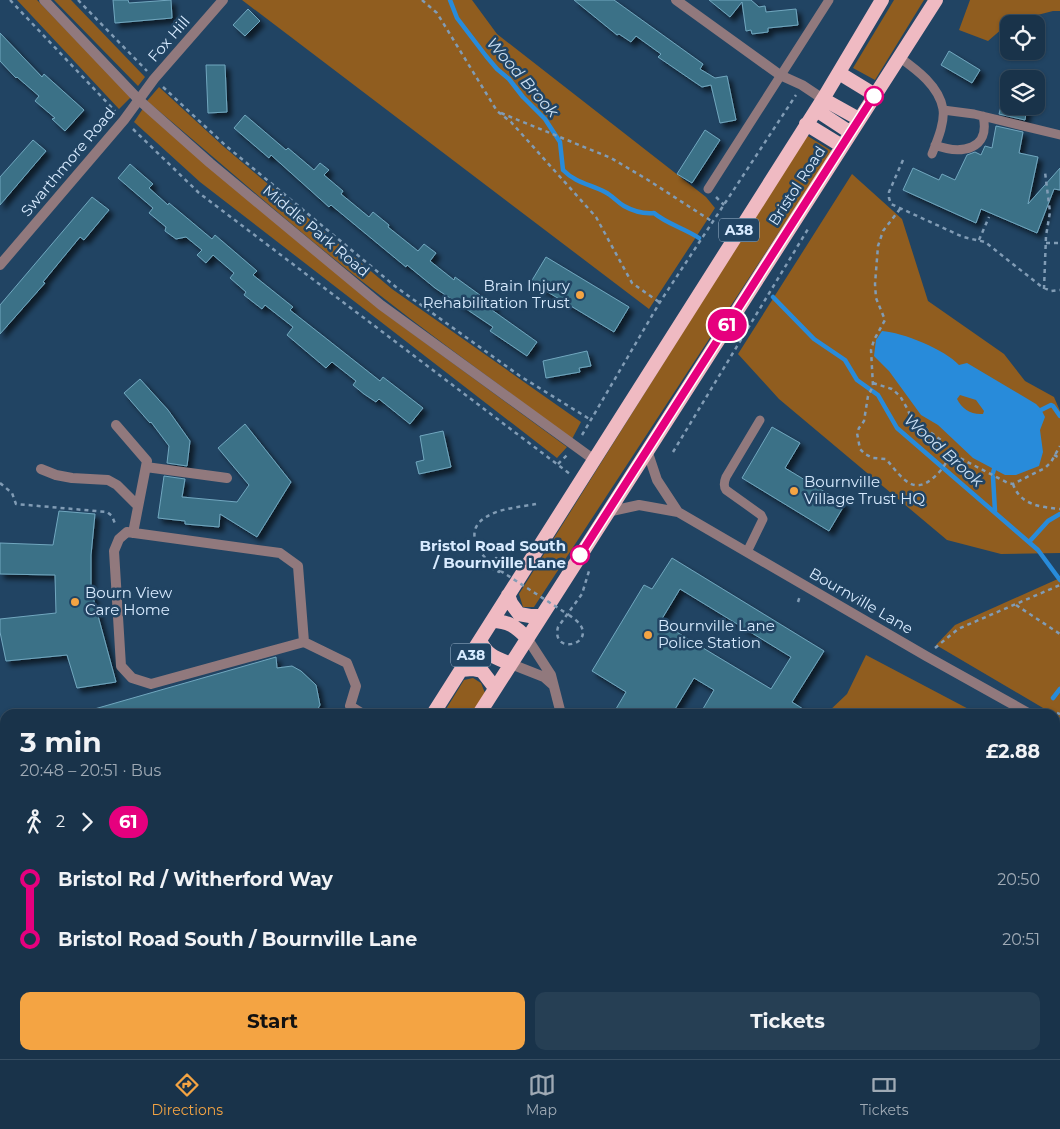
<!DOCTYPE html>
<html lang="en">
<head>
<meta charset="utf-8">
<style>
  body { margin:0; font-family:Montserrat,sans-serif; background:#263f54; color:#f1f3f6; height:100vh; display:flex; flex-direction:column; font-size:19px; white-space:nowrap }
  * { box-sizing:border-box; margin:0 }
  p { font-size:16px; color:#9faab5 }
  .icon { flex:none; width:28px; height:28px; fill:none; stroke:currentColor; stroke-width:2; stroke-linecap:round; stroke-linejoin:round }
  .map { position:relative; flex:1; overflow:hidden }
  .drawer { position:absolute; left:0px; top:709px; width:1060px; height:351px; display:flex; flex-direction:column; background:#19334a; border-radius:15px 15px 0 0; box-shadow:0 1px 4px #0004,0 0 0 1px #374e62 }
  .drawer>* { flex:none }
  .badge { padding:0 10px; border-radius:16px; font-size:18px; line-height:32px }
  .buttons { position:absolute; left:1000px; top:15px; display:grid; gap:10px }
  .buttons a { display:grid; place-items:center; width:45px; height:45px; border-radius:10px; background:#19334a; box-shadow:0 1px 4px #0004,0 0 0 1px #374e62; font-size:25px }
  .map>.badge { position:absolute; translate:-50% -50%; box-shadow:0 0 0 2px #fff }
  .legs { display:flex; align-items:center; gap:8px; height:55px; padding:0 20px; font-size:16px }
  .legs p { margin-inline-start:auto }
  .head { display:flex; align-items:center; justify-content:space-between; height:85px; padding:0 20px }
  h1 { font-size:28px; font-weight:700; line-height:38px }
  .action { display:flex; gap:10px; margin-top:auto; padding:10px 20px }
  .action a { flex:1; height:58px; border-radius:10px; background:#f4a443; color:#111; font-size:20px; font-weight:700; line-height:58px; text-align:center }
  .action a+a { background:#263f54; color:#f1f3f6 }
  ul { padding:0 20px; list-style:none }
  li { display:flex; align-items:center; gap:18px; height:60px; font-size:19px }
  li i { display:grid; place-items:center; width:8px; height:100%; margin:0 6px; background:currentColor }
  li i::after { content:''; width:12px; height:12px; margin:-6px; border:4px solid; border-radius:50%; background:#19334a }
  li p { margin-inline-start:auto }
  li:first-child i { background:linear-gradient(#0000 50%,currentColor 0) }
  li:last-child i { background:linear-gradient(currentColor 50%,#0000 0) }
  .dock { display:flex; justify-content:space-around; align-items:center; height:70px; border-top:1px solid #374e62; background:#19334a; font-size:14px; color:#9faab5 }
  .dock a { display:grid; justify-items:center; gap:2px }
  .dock .on { color:#f4a443 }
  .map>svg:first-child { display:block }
</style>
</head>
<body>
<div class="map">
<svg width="1060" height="1059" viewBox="0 0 1060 1059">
  <defs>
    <filter id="shadow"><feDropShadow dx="4.5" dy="4.5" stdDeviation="2.5" flood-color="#0009"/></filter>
  </defs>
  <rect width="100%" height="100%" fill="#214463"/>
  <path fill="#905d1f" d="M17,0H37L131,97L119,109Z
    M54,0H71L145,77L138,86Z
    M242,0H472L497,34L706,197L715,208L649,309Z
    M894,0H924L875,80L853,68Z
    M970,0H1060V11H1053L1010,22L988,41L959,30Z
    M159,87L223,146L392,289L581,422L572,439C507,390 441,343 377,293C298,232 224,165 147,101Z
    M144,107L379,309L567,447L557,458L200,182L134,122Z
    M806,135L832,151L534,607H523L519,594Z
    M852,174L902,219L928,301L1004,354L1025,381L1054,397L1060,411V553L1001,554L947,540L779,399L738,354Z
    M1060,578V718L936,645L955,625Z
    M866,655L978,714H826L847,694Z
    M473,678L481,683L485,693L472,714H443L464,680Z
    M1055,754L1060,757V853L1055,855Z"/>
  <path fill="#288bda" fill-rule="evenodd" d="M882,331C902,332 946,350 959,365L967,363L1036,404L1041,409L1045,417L1040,430L1043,452L1039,466L1016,475H1005L973,458L938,425L921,415L889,371L874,356L876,340ZM960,395L976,400L984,411L983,414C971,415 962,409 957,399Z"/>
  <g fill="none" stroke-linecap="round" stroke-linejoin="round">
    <path stroke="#288bda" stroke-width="4.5" d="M450,0L457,18L486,56L497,69L509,79L523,97L545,119L560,142L563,170C576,183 589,184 605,192C613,196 617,202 624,206C633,211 644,214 654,213C667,224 684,228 699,238
      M773,297L814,339L845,360L857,380L878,395L897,428L1038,550L1060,580
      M1041,410L1051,405L1053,406L1060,416
      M993,473L994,469
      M993,477L995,511
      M1029,542L1048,521L1060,514
      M1053,698L1060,689
      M457,1059L460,1055"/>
  </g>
  <path fill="#3b7187" stroke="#71a7bf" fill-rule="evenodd" filter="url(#shadow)" d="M113,0H128L129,3L171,0L172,18L115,23Z
    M574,0H614L703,64L700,69L715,78L727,76L736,120L720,123L711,85L702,87L696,83L658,57L661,54L636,36L631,42L619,34L617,35Z
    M709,0H751L759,7L765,6L766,12L796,9L798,25L768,28V32L752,34L751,30L746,31L742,2L730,17Z
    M248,9L260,21L245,36L233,25Z
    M0,33L42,77L44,74L84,110L65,131L52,119L55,118L35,101L39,96L17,77L16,78L0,61Z
    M949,51L980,70L972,83L941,65Z
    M206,65H225L227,112L208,113Z
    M1001,106H1027L1025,120L999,114Z
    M245,115L286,150L288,148L314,170L320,163L329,170L324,175L343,191L341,194L369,217L373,212L389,225L388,227L418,251L424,244L436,253L430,261L454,280L455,277L495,306L492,310L537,342L527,356L490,331L493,327L435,288L407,265L406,267L331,205L329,207L271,155L269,158L234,128Z
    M996,126L1023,132L1019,153L1038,157L1028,204L1060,168V190L1054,189L1037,233L981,209L976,223L903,190L913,168L939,180L942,174L955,180L967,155L975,152L981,155L985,146L992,148Z
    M705,130L720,140L692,183L677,174Z
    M33,140L46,151L0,205V177Z
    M130,164L153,184L149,188L168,205L169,203L212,239L215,235L257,271L253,275L293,307L290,310L380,381L383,377L423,408L410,424L379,399L376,402L364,394L353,385L356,381L332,362L326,368L287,335L293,327L265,305L262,309L244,295L246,292L230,278L234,273L213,255L206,263L197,255L202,250L186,237L176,239L165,231L166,227L149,213L153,208L118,178Z
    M92,197L109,210L84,240L80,237L43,282L45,283L0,334V305Z
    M546,257L629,307L614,332L531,282Z
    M587,351L591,366L579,368L580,372L546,378L543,361Z
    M140,379L168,410L190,441L187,466L167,463L169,446L151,422L150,423L124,393Z
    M245,424L291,482L257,537L220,514L219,527L185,524V521L158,518L164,476L185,479L182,497L237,502L249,485L218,448Z
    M772,427L800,443L785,468L845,504L829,531L742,478Z
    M443,431L451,467L419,474L416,462L424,460L420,436Z
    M59,511L95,514L91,555V590L116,682L77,688L67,655L6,661L0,632V619L56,613L55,575L0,574V543L53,545Z
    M672,558L824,651L792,702L811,714H700L714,690L694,678L672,714H613L626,692L592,671L644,585L652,589ZM680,589L791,657L771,689L660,622Z
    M276,657L277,668L292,666L301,671L316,685L320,705L315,714H92L91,710Z"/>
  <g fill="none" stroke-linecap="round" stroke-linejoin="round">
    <path stroke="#819cb5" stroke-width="2.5" stroke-dasharray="4 4" stroke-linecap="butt" d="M10,0L115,111
      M78,0L147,71
      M422,0L437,13L497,111L511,122L596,217L632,283L659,302
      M163,87L225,145L396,287L520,376L591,420
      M501,113L611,158L648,180L713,222
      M133,129L199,193L570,474
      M903,160L889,192V198L891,204L963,237L985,242L1042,287L1051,291L1060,290
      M716,197L724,205
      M900,209L883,231L878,246L875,284L876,298L885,320L874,340L871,350L873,386L868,396L864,421L859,428L857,433L860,449L865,454L873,458L886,459C904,480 915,500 941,470C945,465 948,459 952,454
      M979,240L989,217
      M1046,243H1060
      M1044,289L1046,236L1050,212L1045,172
      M873,383L892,389L900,396L908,410L911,418L945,443L952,454L1008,483L1013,484L1045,468L1051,462L1060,446
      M582,435L660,302L796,95
      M673,452L808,229
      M1054,455L1060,458
      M558,464L567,455
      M0,483L12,493L16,504L107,512L112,516L116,526
      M1013,484C1020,505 1040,507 1060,509
      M493,566L496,558L502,562L499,572L493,569
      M798,602L800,596
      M1016,605L1060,634
      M569,615C573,618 579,622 581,626C592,646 551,654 558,627L582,594L589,571
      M935,648L958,629L1060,585
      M1057,713L1060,714
      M671,1055L673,1059
      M492,1059L496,1055"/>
    <path stroke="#91797d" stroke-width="9" d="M899,57C917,70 939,86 943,109C945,123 937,141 932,154
      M943,110L974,114L1060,135
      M935,145C961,155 991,150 983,116
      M708,189L829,0
      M747,552L763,519L761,515L726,490C723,486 724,482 726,477L760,420
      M0,779L5,794
      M0,841L5,838
      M637,1055L638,1059
      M893,1055L895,1059"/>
    <path stroke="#91797d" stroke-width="10" d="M676,0L780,75L802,85L823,99
      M0,265L124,120L154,79L223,0
      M116,425L147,461L133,533
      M146,467L227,478
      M41,469L56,475L72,478L108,480L117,485L138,506
      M304,642L298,566L280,553L127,532L119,539L114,551L121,666L132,678L151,684L304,642L347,663L356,686L350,706L363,714
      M1055,973L1060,972
      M0,1020L5,1022
      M1003,1055L1004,1059
      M19,1059L20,1055"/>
    <path stroke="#91797d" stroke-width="10" d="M44,0L139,100L210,163L381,305L593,459
      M647,450L657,480L678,512
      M607,512L639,505L678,512L926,656L1030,714
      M527,638L551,675L561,714
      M511,664L544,677L553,685
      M1055,728L1060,731
      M604,1059L606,1055"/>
    <path stroke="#efbac2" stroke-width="14" d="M839,73L875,95
      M823,99L859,119
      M816,110L851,133
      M806,124L842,146
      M508,595L511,603L519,614L530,616H541
      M492,621C509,621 516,627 527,638
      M480,640C487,656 496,658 511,664
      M461,670L472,669L482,671L495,688
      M433,714L823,99L882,0
      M479,714L936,0
      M217,1059L220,1055
      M259,1059L262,1055"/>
    <path stroke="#819cb5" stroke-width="2.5" stroke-dasharray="4 4" stroke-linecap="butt" d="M536,504C521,507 500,508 486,517C463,531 479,553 493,566L569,615"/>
  </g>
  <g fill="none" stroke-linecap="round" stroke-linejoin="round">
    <g stroke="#fff" stroke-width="11">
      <path id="line-1" d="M580,555L874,96"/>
    </g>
    <use href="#line-1" stroke="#e6007e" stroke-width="8"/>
  </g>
  <g fill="#fff" stroke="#e6007e" stroke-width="2.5">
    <circle cx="874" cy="96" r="9"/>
    <circle cx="580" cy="555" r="9"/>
  </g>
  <g fill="#f4a443" stroke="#214463" stroke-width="2">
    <circle cx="580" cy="295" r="5"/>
    <circle cx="794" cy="491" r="5"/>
    <circle cx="75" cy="602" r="5"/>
    <circle cx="648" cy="635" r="5"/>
  </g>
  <g text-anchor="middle" stroke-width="5" stroke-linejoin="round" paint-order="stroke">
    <g fill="#214463" stroke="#a1b9d0" stroke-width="1">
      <rect x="719" y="218.5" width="40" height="23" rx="4"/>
      <rect x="451" y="643.5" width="40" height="23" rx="4"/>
    </g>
    <g font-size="14" font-weight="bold" fill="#d8ebff">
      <text x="739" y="235">A38</text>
      <text x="471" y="660">A38</text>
    </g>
    <g font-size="15" fill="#d8ebff" stroke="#214463">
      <text transform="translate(169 39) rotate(-49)" y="5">Fox Hill</text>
      <text transform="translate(68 162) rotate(-50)" y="5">Swarthmore Road</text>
      <text transform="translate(797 186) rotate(-57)" y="5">Bristol Road</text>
      <text transform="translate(316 231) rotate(40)" y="5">Middle Park Road</text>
      <text transform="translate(861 601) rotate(30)" y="5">Bournville Lane</text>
    </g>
    <g font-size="15" fill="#d8ebff" stroke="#214463" text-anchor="start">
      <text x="570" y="291" text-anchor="end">Brain Injury<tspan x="570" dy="17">Rehabilitation Trust</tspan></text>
      <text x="804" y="487">Bournville<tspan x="804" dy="17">Village Trust HQ</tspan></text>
      <text x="85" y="598">Bourn View<tspan x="85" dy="17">Care Home</tspan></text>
      <text x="658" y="631">Bournville Lane<tspan x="658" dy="17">Police Station</tspan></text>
    </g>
    <g font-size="15" font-weight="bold" fill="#d8ebff" stroke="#214463" text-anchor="end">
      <text x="566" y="551">Bristol Road South<tspan x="566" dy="17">/ Bournville Lane</tspan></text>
    </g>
    <g font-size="16" font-style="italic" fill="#cbe0f4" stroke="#214463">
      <text transform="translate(523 77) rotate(49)" y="6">Wood Brook</text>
      <text transform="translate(944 450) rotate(42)" y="6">Wood Brook</text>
    </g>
  </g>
</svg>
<div class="buttons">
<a><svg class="icon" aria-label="locate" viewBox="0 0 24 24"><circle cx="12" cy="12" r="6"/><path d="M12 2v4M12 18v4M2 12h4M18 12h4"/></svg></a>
<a><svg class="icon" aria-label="layers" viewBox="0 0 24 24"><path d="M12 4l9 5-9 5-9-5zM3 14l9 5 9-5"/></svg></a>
</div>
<b class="badge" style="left:727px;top:325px;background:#e6007e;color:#fff">61</b>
<section class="drawer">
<div class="head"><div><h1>3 min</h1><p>20:48 – 20:51 · Bus</p></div><b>£2.88</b></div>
<div class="legs"><svg class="icon" aria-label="walk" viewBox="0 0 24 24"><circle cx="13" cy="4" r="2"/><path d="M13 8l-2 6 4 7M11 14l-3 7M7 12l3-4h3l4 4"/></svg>2<svg class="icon" aria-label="forward" viewBox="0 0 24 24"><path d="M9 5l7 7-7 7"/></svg><b class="badge" style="background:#e6007e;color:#fff">61</b></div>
<ul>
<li><i style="color:#e6007e"></i><b>Bristol Rd / Witherford Way</b><p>20:50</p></li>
<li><i style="color:#e6007e"></i><b>Bristol Road South / Bournville Lane</b><p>20:51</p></li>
</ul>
<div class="action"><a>Start</a><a>Tickets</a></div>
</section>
</div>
<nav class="dock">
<a class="on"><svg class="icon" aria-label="directions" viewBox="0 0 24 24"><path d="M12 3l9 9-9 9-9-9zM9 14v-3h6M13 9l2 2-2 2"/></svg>Directions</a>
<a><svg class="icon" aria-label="map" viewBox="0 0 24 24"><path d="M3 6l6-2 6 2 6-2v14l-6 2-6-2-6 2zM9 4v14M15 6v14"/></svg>Map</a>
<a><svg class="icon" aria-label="tickets" viewBox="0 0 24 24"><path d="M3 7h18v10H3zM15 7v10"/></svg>Tickets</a>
</nav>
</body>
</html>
